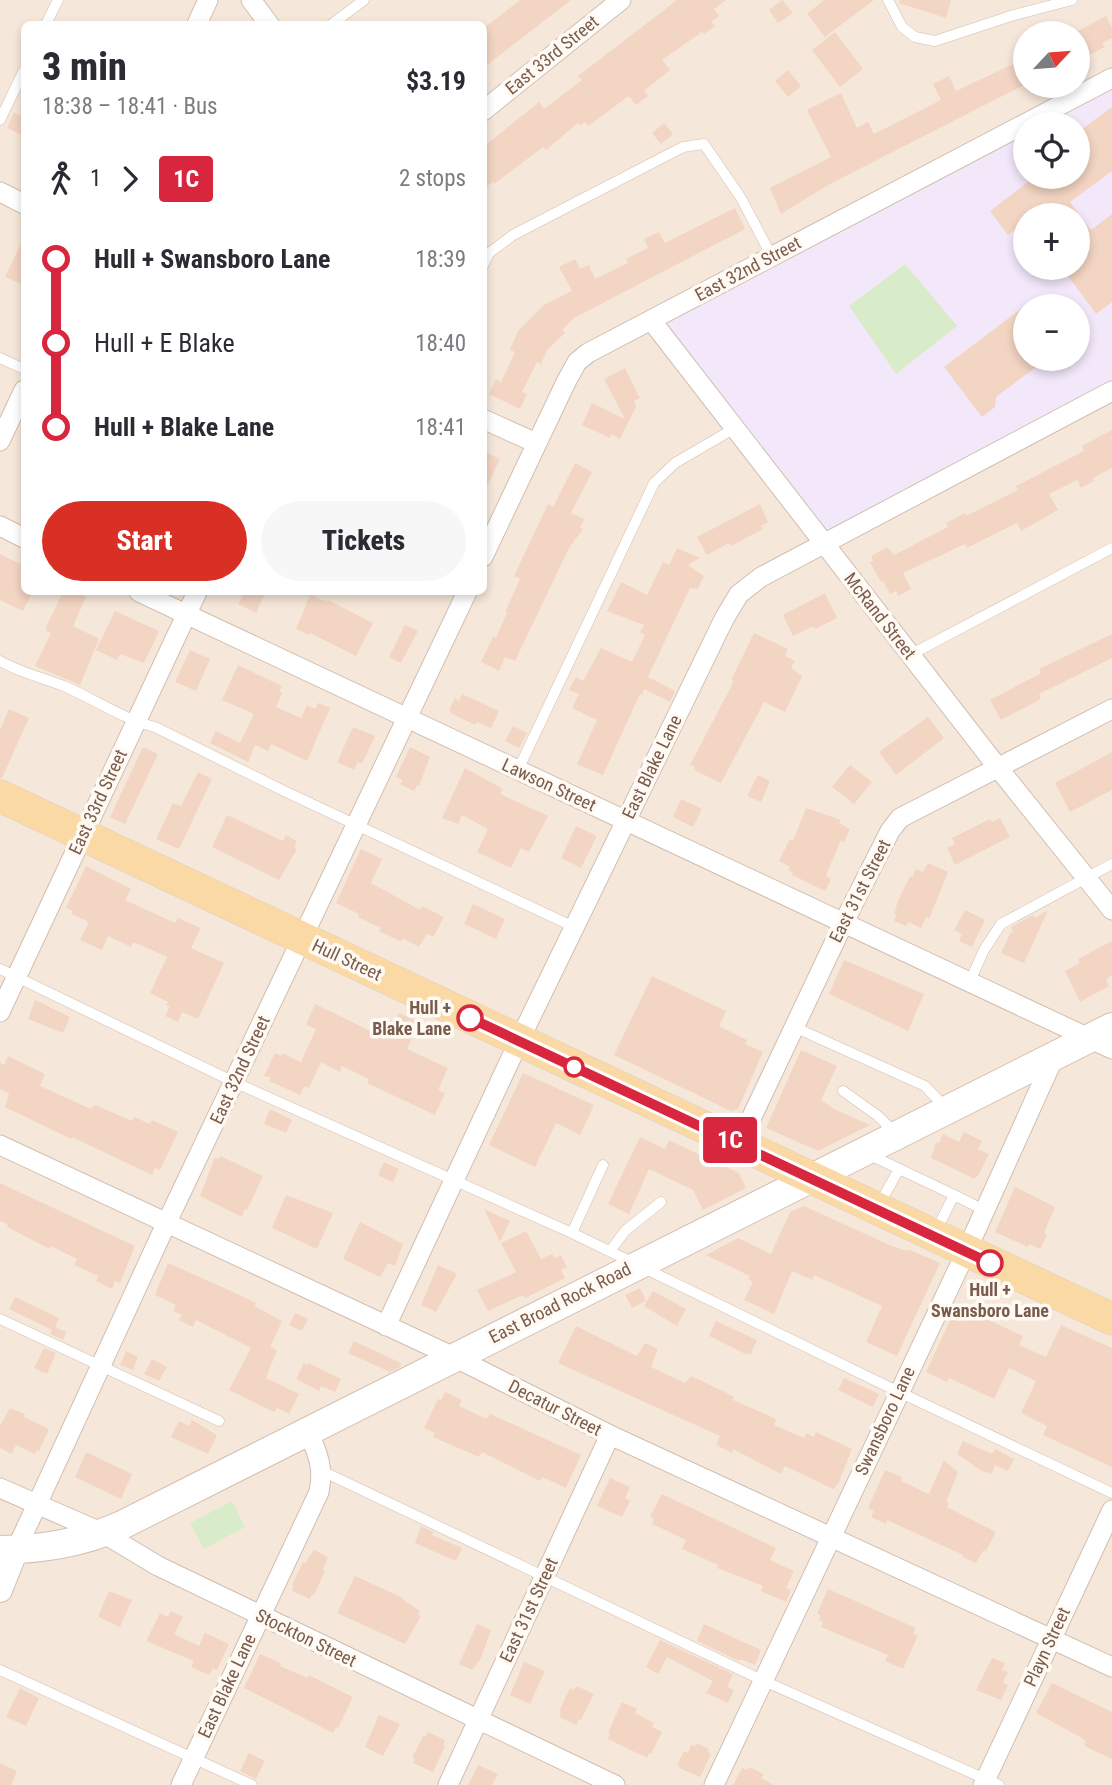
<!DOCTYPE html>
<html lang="en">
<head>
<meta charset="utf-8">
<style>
  body { margin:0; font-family:"Roboto Condensed",sans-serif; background:#f7f7f7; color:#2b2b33; height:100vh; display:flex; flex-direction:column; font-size:26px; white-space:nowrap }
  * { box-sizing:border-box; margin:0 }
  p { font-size:23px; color:#7c7c81 }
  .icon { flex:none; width:38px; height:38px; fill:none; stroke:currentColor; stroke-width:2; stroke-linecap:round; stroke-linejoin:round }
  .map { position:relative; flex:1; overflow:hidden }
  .panel { position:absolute; left:21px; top:21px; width:466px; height:574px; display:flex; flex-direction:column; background:#fff; border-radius:10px; box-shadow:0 4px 10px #0003 }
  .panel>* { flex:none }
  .badge { padding:0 14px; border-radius:5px; font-size:24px; line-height:46px }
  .needle { width:46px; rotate:64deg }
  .controls { position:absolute; left:1013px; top:21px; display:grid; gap:14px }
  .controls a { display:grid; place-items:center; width:77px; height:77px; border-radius:50%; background:#fff; box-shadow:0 4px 10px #0003; font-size:35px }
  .map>.badge { position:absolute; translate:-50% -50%; box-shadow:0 0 0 4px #fff }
  .legs { display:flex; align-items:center; gap:10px; height:77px; padding:0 21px; font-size:23px }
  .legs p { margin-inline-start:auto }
  .summary { display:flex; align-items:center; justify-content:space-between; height:119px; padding:0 21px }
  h1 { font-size:38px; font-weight:800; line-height:52px }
  .cta { display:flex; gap:14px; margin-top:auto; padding:14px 21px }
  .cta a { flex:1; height:80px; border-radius:42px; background:#d93025; color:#fff; font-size:28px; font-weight:800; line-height:80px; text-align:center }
  .cta a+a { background:#f7f7f7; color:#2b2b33 }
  ul { padding:0 21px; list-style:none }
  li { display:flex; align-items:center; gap:24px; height:84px; font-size:26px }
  li i { display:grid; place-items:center; width:10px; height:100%; margin:0 9px; background:currentColor }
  li i::after { content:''; width:18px; height:18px; margin:-9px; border:5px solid; border-radius:50%; background:#fff }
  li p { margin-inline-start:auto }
  li:first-child i { background:linear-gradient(#0000 50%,currentColor 0) }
  li:last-child i { background:linear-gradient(currentColor 50%,#0000 0) }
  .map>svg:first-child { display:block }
</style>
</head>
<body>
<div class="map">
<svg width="1112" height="1785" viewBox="0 0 1112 1785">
  <rect width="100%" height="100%" fill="#fdf6ec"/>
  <path fill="#f5e8da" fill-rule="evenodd" d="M0,0H1112V1785H0ZM24,24H483V592H24ZM1026,33H1078V86H1026ZM1026,124H1078V177H1026ZM1026,215H1078V268H1026ZM1026,306H1078V359H1026Z"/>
  <path fill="#f3e8fa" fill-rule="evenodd" d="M1112,79V392L824,542L649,321ZM1026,124H1078V177H1026ZM1026,215H1078V268H1026ZM1026,306H1078V359H1026Z"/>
  <path fill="#d8ecc9" d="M905,264L957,326L896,374L849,306Z
    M232,1501L245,1527L204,1549L190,1523Z"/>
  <path fill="#f3d5c3" d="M520,0H571L483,68V29Z
    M677,0H726L714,9L719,16L711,22L715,26L704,34L702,32L662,60L670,70L644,91L648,96L636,105L629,96L588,126L585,122L580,126L578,123L546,150L544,147L539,150L494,184L493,182L483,189V147L539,102L544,109L582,80L578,76Z
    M782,0L793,13L778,23L769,10Z
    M824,0H874L825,37L807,14Z
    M900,0H951L946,18L899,3Z
    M1106,16L1112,28V38L1102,43L1105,47L1078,61V31Z
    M835,32L863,69L840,87L812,50Z
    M1026,58V84L828,185L781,214L770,188L831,157L807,110L841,93L857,128L868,122L874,134L941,100L933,84L949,76L956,91Z
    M788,70L801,86L788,97L775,81Z
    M1112,107V171L1070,202L1091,230L1112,214V302L1096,314L1062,268H1078V215H1026V221L1008,235L990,211L1035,177H1078V132Z
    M14,112L24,117V136L7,128Z
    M664,123L673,134L661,144L652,133Z
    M735,208L745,229L574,318L562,330L565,333L547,350L541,364L537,362L522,392L527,394L520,409L489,394L496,379L501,382L515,352L510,350L518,331L544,305L572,291L559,267L575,259L580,269L589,265L595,279L628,263L626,259L648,248L644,239L659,232L665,243Z
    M24,237V276L21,284L5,277Z
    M1026,305V359H1047L996,397L995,407L982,417L944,367Z
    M625,368L640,398L634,401L636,407L620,439L611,434L610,438L582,425L592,403L625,419L604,379Z
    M1112,430V468L1093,478L1094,481L1081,488L1077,480L1049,494L1058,510L1021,531L1017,523L967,548L965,544L903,573L911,589L898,596L896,591L890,594L883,581L881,582L870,562L873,561L871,556L887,547L894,555L948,527L946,523L965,513L966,516L1018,490L1016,486L1084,451L1082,446Z
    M483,451L500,459L483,495Z
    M575,463L592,472L571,513L584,519L580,528L583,529L569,548L515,661L505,657L499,671L481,662L493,637L496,638L507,613L505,612L520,579L514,576L548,504L553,507Z
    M760,504L768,522L761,526L763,529L731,546L729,543L707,555L697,537Z
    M677,548L700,558L688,565L704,576L698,589L690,588L648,677L675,691L670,702L644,689L642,695L640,694L603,775L577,764L597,720L572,708L579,694L569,690L576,677L583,681L601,648L632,662L645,635L640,632L644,625L607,611L621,582L647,595L663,562L669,565Z
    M0,554L24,566V592L31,595L23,611L0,600Z
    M63,592H74L86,597L73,626L99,639L80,685L35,666L51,633L46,631L47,625Z
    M245,592H266L256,613L238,604Z
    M825,593L837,618L815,629L814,626L793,636L783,615Z
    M310,595L327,602L328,600L373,623L356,656L310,633L309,635L296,629Z
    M115,611L159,631L144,663L120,654L117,660L96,650Z
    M405,625L418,631L401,663L389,657Z
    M754,633L788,649L785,656L795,661L791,668L802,676L785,712L764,702L721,783L694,770L695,767L690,765L734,681L731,680Z
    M1112,634V658L1039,694L1041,699L1001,720L990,700L1041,673L1039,669Z
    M190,650L210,659L196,691L175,682Z
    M238,665L282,686L279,692L282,693L276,707L301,718L307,705L315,709L318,703L330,708L307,761L271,744L268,751L255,745L248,762L210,743L216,731L240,743L254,714L222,700Z
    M462,694L499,711L491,728L477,722L475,725L452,714L449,710L455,698L459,701Z
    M9,709L29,718L2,778H0V730Z
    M928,717L944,738L896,775L879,752Z
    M513,726L527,733L519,748L505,741Z
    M353,727L375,736L362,764L358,762L354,770L337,762Z
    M143,747L158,754L125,824L110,817Z
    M410,747L430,757L419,786L417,785L414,791L400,784L403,780L396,777Z
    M1112,752V790L1070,812L1055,783Z
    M850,765L872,782L854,804L832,787Z
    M465,768L503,789L500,794L548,816L529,852L521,848L511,868L477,852L488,829L462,815L458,824L442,818Z
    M198,772L212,779L179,849L156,839L173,803L181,806Z
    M758,775L770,781L761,802L747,796Z
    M681,799L702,809L693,827L673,817Z
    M806,808L841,820L839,823L850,829L844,842L841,840L829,868L826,876L831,879L825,891L792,875L793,873L788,870L790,867L779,861L790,839L793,841Z
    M227,815L283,841L286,835L297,841L294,848L297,849L279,880L212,847Z
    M1000,818L1010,837L955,865L947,848L955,844L952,838L990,819L992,822Z
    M576,826L597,836L581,868L561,858Z
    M361,849L382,859L371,883L420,910L422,906L444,917L433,937L427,934L419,947L403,938L401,942L379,931L381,928L358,917L359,914L336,903Z
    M928,863L948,872L929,919L926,917L921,928L908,922L906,926L894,921L896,916L894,914L897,906L896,905L910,876L912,877L916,869L923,872Z
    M86,866L131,889L125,900L175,923L178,918L201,928L191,948L224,963L198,1019L182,1012L178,1022L165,1016L170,1006L166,1005L168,1002L150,993L167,957L136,943H133L131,947L108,936L102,950L80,940L89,922L71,914L73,911L66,908Z
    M473,904L505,919L496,939L464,924Z
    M965,910L985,920L972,947L959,941L962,934L954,930Z
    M1048,910L1024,963L1001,953L1011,932L1014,934L1011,927L1033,915L1035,918Z
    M1112,941V975L1106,980L1109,986L1080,1002L1065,971L1080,963L1078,959Z
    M844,960L924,994L908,1031L829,994Z
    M652,976L726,1011L719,1026L747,1040L745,1044L763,1052L738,1109L731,1111L614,1055Z
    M35,1000L70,1017L63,1033L28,1019Z
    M315,1004L387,1039L399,1013L419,1022L407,1049L448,1068L438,1090L445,1093L435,1115L367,1083L369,1079L342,1066L340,1072L321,1062L309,1088L304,1086L300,1095L269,1081L271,1078L264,1076L275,1053L281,1056L282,1053L301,1062L316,1029L306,1025Z
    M801,1050L837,1066L821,1100L834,1109L870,1125L818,1151L766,1128Z
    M8,1056L45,1074L40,1086L91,1109L95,1105L132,1121L134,1117L150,1124L152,1120L178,1132L160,1170L155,1168L152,1175L72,1137L71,1139L5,1107L9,1093L0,1089V1063L4,1065Z
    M523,1073L594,1105L580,1135L556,1123L535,1167L489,1145Z
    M270,1109L292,1120L286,1133L264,1124Z
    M964,1132L982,1141L978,1149L989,1154L978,1176H976L975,1179L931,1158L936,1142L939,1143L943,1134L959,1142Z
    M640,1137L665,1149L669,1140L681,1146L739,1173L746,1188L703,1210L693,1190L649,1169L629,1214L608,1204Z
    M220,1156L263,1176L247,1210L245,1209L242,1217L200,1196L215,1157L219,1159Z
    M384,1162L399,1169L393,1182L378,1175Z
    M0,1183L135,1246L120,1283L115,1281L112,1289L96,1281L98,1276L74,1265L77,1259L51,1246L50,1249L7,1227L8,1224L0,1221Z
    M1015,1187L1055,1207L1044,1233L1047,1235L1040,1249L1029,1244L1028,1247L995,1232Z
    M286,1195L333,1213L317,1249L272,1228Z
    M804,1206L892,1246L907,1251L908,1249L940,1263L897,1356L866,1342L882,1306L814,1275L812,1280L792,1271L774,1314L744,1300L753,1282L748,1279L750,1276L706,1255L738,1238L771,1254L790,1212Z
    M484,1209L510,1221L500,1242Z
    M360,1222L403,1244L395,1266L388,1263L380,1277L343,1259Z
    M526,1231L541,1259L552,1254L555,1258L561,1255L567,1267L561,1270L565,1278L525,1298L523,1295L488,1311L477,1290L516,1272L501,1243Z
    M168,1263L233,1292L256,1303L254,1306L282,1321L270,1347L277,1350L266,1378L299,1394L289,1414L277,1408L274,1412L229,1390L251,1348L196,1320L193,1327L179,1320L182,1315L173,1311L176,1305L155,1295Z
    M438,1265L457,1274L436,1312L421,1305Z
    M640,1288L646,1301L632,1308L625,1295Z
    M653,1291L686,1309L677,1326L644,1306Z
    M15,1297L59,1318L55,1327L66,1332L63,1340L50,1334L52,1330L9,1309Z
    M957,1305L1023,1336L1019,1345L1046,1357L1061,1325L1112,1348V1467L1043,1435L1047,1426L1021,1413L1036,1381L1009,1368L994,1399L949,1378L947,1382L926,1372Z
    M295,1313L308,1319L302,1331L289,1325Z
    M716,1321L757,1340L751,1354H745L709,1336Z
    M576,1326L637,1356L645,1343L658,1349L651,1367L685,1383L691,1376L725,1392L734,1397L733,1400L774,1418L776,1420L774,1425L804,1438L806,1433L814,1437L816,1432L852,1449L838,1484L833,1489L785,1466L781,1474L733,1449L732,1453L716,1445L720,1436L558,1363Z
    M354,1341L401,1363L400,1367L390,1372L348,1353Z
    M44,1348L56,1353L47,1374L34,1368Z
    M126,1351L138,1357L133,1370L120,1365Z
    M152,1359L167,1367L159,1381L144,1374Z
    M304,1363L307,1365L308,1363L341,1379L335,1392L321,1386L319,1391L296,1379Z
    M844,1378L879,1394L873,1407L838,1390Z
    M445,1392L462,1400L459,1406L484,1418H488L490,1414L581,1455L566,1488L542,1477L540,1481L482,1452L479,1457L433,1437L435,1433L424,1428L438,1399L441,1400Z
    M10,1408L25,1414L24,1417L49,1429L39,1451L37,1450L35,1454L16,1445L12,1454L0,1448V1426Z
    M192,1420L217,1435L208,1454L171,1437L179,1421L189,1426Z
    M963,1441L992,1454L995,1449L1014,1459L1008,1471L995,1465L992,1474L982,1471L957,1454Z
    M86,1452L132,1474L121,1499L75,1477Z
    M944,1460L958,1472L946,1502L949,1503L947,1507L996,1532L986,1551L984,1550L976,1563L963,1557V1555L887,1520L886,1524L871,1517L874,1511L868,1508L885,1470L902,1477L901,1481L929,1494Z
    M610,1478L630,1487L625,1498L630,1501L622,1517L597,1506Z
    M662,1494L776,1548L770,1560L794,1571L786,1588L791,1590L786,1602L761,1591L763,1586L717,1568L718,1565L682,1549L686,1540L652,1524L654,1519L650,1517Z
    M421,1526L433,1532L432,1535L462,1548L456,1561L415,1543Z
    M314,1550L328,1557L323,1570L325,1571L314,1595L312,1594L310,1599L292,1591L294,1586L292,1585L303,1562L305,1563Z
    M355,1576L403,1598L402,1599L420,1611L418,1615L421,1616L405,1644L337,1613Z
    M828,1589L916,1628L913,1634L918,1635L903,1669L885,1661L888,1655L821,1627L823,1622L819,1620L821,1616L817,1614Z
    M109,1591L132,1600L120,1627L98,1617Z
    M171,1611L183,1617L174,1634L199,1646L205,1633L229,1644L217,1670L213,1668L209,1675L191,1667L194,1661L146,1641L160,1613L168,1617Z
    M477,1624L491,1630L481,1658L472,1670L459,1664Z
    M704,1624L761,1650L755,1665L740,1659L739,1661L697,1641Z
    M660,1640L733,1674L727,1687L734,1690L728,1703L706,1693L713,1681L667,1657L658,1674L646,1667Z
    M260,1654L281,1663L280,1666L308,1678L309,1675L353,1697L338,1728L336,1727L333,1733L244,1688Z
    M992,1658L1005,1663L1002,1670L1008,1672L1003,1683L1008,1685L1001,1700L976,1690Z
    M524,1662L545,1671L530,1704L510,1695Z
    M1052,1683L1112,1712V1759L1084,1746L1086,1742L1082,1738L1036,1713Z
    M576,1686L594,1694L581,1720L579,1719L576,1725L559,1717L561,1712L559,1711L570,1688L574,1690Z
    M20,1688L39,1698L26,1726L6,1717Z
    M622,1702L637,1709L635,1713L654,1723L652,1727L662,1732L651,1754L649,1753L647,1758L608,1739L610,1733L608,1732Z
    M379,1715L400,1724L383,1756L365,1747Z
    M428,1732L445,1740L443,1745L445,1746L433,1772L413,1763L415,1759L412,1758L423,1736L425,1737Z
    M697,1743L709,1749L708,1752L711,1754L700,1777L679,1768L680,1766L677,1765L684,1751L688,1753L691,1745L695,1746Z
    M249,1753L265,1761L256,1779L240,1771Z
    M0,1763L17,1771L11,1785H0Z
    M478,1765L498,1774L492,1785H468Z
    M749,1767L764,1774L761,1778L774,1785H733L742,1768L747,1770Z"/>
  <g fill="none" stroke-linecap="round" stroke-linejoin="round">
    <g stroke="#d1beb0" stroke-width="11">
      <path id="service" d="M888,0L902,27L915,37L935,41L1014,15L1072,0
        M46,24L58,0
        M332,24L364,0
        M0,120L24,70
        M483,266L489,253L513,235L683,147L704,144L741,198L772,257
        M0,358L24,369
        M910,655L1112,548
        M0,661C21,673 44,678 66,687C96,700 123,719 155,727L284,791L574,927
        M518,770L654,483L675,463L735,428
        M0,969L234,1082L572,1233L899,1392L1112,1493
        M970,981L984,950L1001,924L1112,864
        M794,1027L925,1086L940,1102L944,1111
        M843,1091L878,1116L894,1132
        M870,1155L954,1195
        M879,1205L899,1169
        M572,1233L603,1165
        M935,1233L954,1195L984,1210
        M610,1251L625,1231L661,1202
        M0,1319L219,1421
        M322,1471L764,1681L999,1785
        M0,1670L252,1785"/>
    </g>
    <g stroke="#d1beb0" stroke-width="21">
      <path id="minor" d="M251,0L269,24
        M197,24L208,0
        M483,111L621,0
        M0,192L24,204
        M651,320L999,769L1112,910
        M483,419L536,443
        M0,441L24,390
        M0,526L24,538
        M483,557L566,382L577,362L588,353L1112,78
        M139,592L1112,1049
        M0,1012L197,592
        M739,1144L844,922L890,831L900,818L1112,709
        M0,1145L454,1357L610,1435L1112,1667
        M386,1326L519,1041L724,619L739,594L761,577L1112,391
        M0,1488L103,1533L158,1566L615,1785
        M16,1550L166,1224L467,592
        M181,1785L319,1492C324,1467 318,1456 309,1432
        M448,1785L610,1435
        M714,1785L966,1252L1054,1057
        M983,1785L1112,1510"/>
    </g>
    <g stroke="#d1beb0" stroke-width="26">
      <path id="tertiary" d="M0,1590L16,1550"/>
    </g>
    <g stroke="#d6c0b0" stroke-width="30">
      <path id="secondary" d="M0,1550C43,1549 82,1543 122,1525L1112,1027"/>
    </g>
    <g stroke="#dad1cd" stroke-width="33">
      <path id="primary" d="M0,796L1112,1319"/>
    </g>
    <use href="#service" stroke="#fff" stroke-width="10"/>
    <use href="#minor" stroke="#fff" stroke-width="19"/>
    <use href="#tertiary" stroke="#fff" stroke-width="24"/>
    <use href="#secondary" stroke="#fff" stroke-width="28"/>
    <use href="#primary" stroke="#fbd9a5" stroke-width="32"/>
  </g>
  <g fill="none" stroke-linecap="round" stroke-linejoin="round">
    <g stroke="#fff" stroke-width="16">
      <path id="line-1" d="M470,1018L990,1263"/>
    </g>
    <use href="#line-1" stroke="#d7263d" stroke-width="10"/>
  </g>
  <g fill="#fff" stroke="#d7263d" stroke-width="3.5">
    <circle cx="470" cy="1018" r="12"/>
    <circle cx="574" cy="1067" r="9"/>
    <circle cx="990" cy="1263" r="12"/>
  </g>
  <g text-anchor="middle" stroke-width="7" stroke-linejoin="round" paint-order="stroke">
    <g font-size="18" fill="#7a5c4d" stroke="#fffaf3">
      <text transform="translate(552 55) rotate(-39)" y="6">East 33rd Street</text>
      <text transform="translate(748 269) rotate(-28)" y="6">East 32nd Street</text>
      <text transform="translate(880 616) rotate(52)" y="6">McRand Street</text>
      <text transform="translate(652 767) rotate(-64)" y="6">East Blake Lane</text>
      <text transform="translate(549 785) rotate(25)" y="6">Lawson Street</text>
      <text transform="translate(98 802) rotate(-65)" y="6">East 33rd Street</text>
      <text transform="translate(860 891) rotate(-63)" y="6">East 31st Street</text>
      <text transform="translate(347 960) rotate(25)" y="6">Hull Street</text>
      <text transform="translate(240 1070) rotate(-65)" y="6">East 32nd Street</text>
      <text transform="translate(560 1303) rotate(-27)" y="6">East Broad Rock Road</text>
      <text transform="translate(555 1408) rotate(27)" y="6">Decatur Street</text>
      <text transform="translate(885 1421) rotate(-65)" y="6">Swansboro Lane</text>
      <text transform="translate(529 1610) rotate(-65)" y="6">East 31st Street</text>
      <text transform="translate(306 1638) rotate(26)" y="6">Stockton Street</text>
      <text transform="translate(1047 1647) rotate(-65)" y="6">Playn Street</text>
      <text transform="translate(227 1686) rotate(-65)" y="6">East Blake Lane</text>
    </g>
    <g font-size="18" font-weight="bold" fill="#7a5c4d" stroke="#fffaf3" text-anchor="end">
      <text x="451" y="1014">Hull +<tspan x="451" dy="21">Blake Lane</tspan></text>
      <text x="990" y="1296" text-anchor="middle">Hull +<tspan x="990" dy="21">Swansboro Lane</tspan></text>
    </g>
  </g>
</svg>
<div class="controls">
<a><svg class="needle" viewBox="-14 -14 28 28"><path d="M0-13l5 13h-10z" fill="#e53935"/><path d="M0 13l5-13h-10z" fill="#7c7c81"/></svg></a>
<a><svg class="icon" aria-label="locate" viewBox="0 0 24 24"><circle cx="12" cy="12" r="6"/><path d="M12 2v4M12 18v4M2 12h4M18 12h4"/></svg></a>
<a>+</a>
<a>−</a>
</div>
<b class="badge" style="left:730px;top:1140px;background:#d7263d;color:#fff">1C</b>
<section class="panel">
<div class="summary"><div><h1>3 min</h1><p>18:38 – 18:41 · Bus</p></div><b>$3.19</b></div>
<div class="legs"><svg class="icon" aria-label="walk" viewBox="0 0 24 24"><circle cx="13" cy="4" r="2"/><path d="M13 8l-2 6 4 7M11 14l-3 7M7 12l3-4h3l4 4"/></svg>1<svg class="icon" aria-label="forward" viewBox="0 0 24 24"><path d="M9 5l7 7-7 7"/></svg><b class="badge" style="background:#d7263d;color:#fff">1C</b><p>2 stops</p></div>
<ul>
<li><i style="color:#d7263d"></i><b>Hull + Swansboro Lane</b><p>18:39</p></li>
<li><i style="color:#d7263d"></i><span>Hull + E Blake</span><p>18:40</p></li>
<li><i style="color:#d7263d"></i><b>Hull + Blake Lane</b><p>18:41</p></li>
</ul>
<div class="cta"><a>Start</a><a>Tickets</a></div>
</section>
</div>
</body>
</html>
